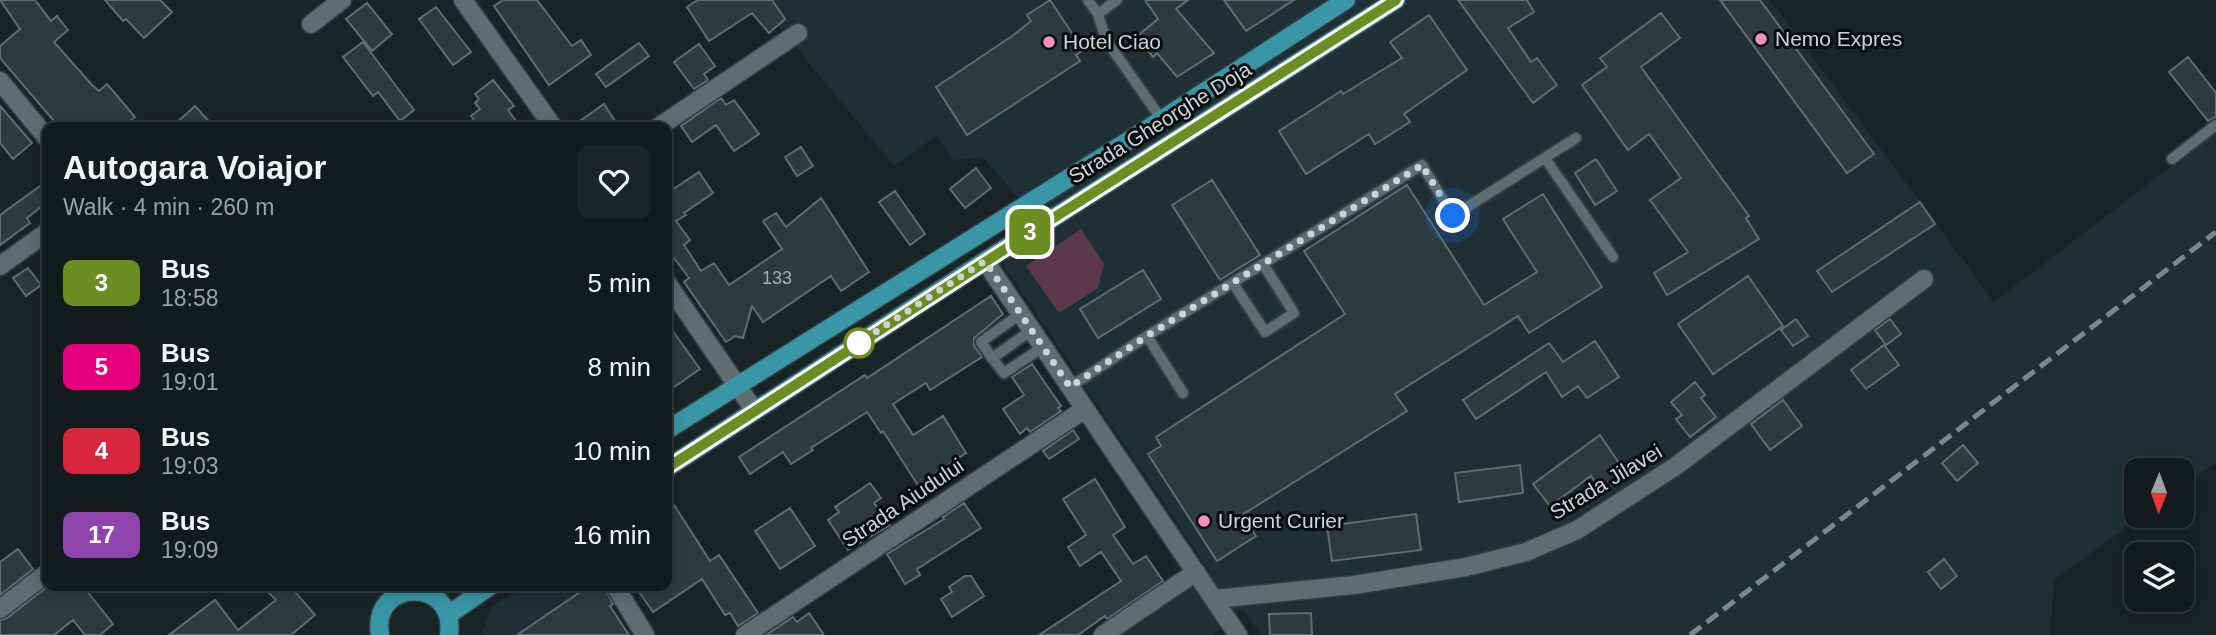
<!DOCTYPE html>
<html lang="en">
<head>
<meta charset="utf-8">
<style>
  body { margin:0; font-family:Arial,sans-serif; background:#1c2426; color:#f1f3f6; height:100vh; display:flex; flex-direction:column; font-size:26px; white-space:nowrap }
  * { box-sizing:border-box; margin:0 }
  p { font-size:23px; color:#9da1a4 }
  .icon { flex:none; width:38px; height:38px; fill:none; stroke:currentColor; stroke-width:2; stroke-linecap:round; stroke-linejoin:round }
  .map { position:relative; flex:1; overflow:hidden }
  .details { position:absolute; left:42px; top:122px; width:630px; height:469px; display:flex; flex-direction:column; background:#131b1d; border-radius:14px; box-shadow:0 4px 18px #0003,0 0 0 2px #32393b }
  .details>* { flex:none }
  .badge { padding:0 14px; border-radius:10px; font-size:24px; line-height:46px }
  .needle { width:46px; rotate:181deg }
  .tools { position:absolute; left:2124px; top:458px; display:grid; gap:14px }
  .tools a { display:grid; place-items:center; width:70px; height:70px; border-radius:14px; background:#131b1d; box-shadow:0 4px 18px #0003,0 0 0 2px #32393b; font-size:35px }
  .you { position:absolute; width:35px; height:35px; margin:-18px; border:5px solid #fff; border-radius:50%; background:#1a73e8; box-shadow:0 0 0 10px #1a73e833 }
  .map>.badge { position:absolute; translate:-50% -50%; box-shadow:0 0 0 4px #fff }
  .round { display:grid; place-items:center; flex:none; width:74px; height:74px; border-radius:14px; background:#1c2426 }
  .head { display:flex; align-items:center; justify-content:space-between; height:119px; padding:0 21px }
  h1 { font-size:33px; font-weight:700; line-height:52px }
  ul { padding:0; list-style:none }
  li { display:flex; align-items:center; gap:21px; height:84px; padding:0 21px }
  li div { flex:1 }
  li b { display:block; font-size:26px }
  li em { font-style:normal }
  li .badge { min-width:77px; font-weight:700; text-align:center }
  .map>svg:first-child { display:block }
</style>
</head>
<body>
<div class="map">
<svg width="2216" height="635" viewBox="0 0 2216 635">
  <rect width="100%" height="100%" fill="#192427"/>
  <path fill="#1e3035" d="M757,0H1770L1994,302L2216,132V462L2182,487V471H2137V516H2142L2054,580L2050,635H1261L1243,609L1213,635H1118L1210,572L1004,266L1020,200L983,157L954,160L936,136L894,166Z
    M524,586H596L629,635H481L491,607Z"/>
  <path fill="#5b3948" d="M1081,229L1104,264L1098,288L1059,313L1026,266Z"/>
  <path fill="#2e3b3d" stroke="#606e71" stroke-width="2" d="M0,0H35L51,21L57,16L68,30L54,42L92,85L99,91L107,84L135,117L122,128H60L0,58V46L20,29Z
    M105,0H160L172,12L144,38L126,19L123,21Z
    M503,0H537L572,46L581,40L591,55L549,85L494,6Z
    M698,0H772L785,19L769,33L752,13L709,41L687,7Z
    M1050,0L1083,50L1076,55L1080,61L967,135L936,87L1015,34L1031,21L1027,15Z
    M1145,0H1188L1176,9L1214,53L1177,77L1157,53L1153,57L1136,37L1158,19Z
    M1224,0H1294L1246,31Z
    M1458,0H1527L1534,12L1508,28L1531,62L1537,58L1557,85L1533,103Z
    M1720,0H1760L1874,154L1847,173Z
    M367,3L392,34L372,51L346,19Z
    M436,7L471,52L453,65L419,19Z
    M1661,13L1680,38L1641,67L1749,216L1746,218L1759,239L1667,295L1654,273L1688,252L1650,200L1681,178L1649,134L1628,150L1582,85L1607,67L1600,58Z
    M1429,15L1467,70L1404,114L1410,122L1375,144L1369,134L1306,174L1279,131L1341,91L1343,94L1402,58L1390,42Z
    M363,42L414,110L400,121L378,92L373,96L343,57Z
    M639,43L649,56L606,87L596,74Z
    M699,44L715,66L704,74L708,80L694,89L674,62Z
    M2188,57L2216,93V117L2208,121L2169,72Z
    M493,80L514,106L508,110L521,128H480L471,116L480,109L475,103L479,99L475,94Z
    M721,98L726,105L734,100L759,134L734,151L716,125L692,142L681,126Z
    M604,104L615,121L604,128H570Z
    M0,106L32,143L13,159L0,143Z
    M195,106L215,128H171Z
    M801,147L813,166L797,176L785,157Z
    M1596,159L1617,191L1595,205L1575,173Z
    M976,168L991,188L965,208L950,189Z
    M699,172L713,193L684,213L686,215L676,221L690,240L684,245L701,271L714,263L729,285L782,249L763,221L776,213L786,227L821,198L869,272L841,291L831,276L763,322L752,306L743,338L735,336L726,342L684,282L689,278L671,254L667,257V189L669,192Z
    M1212,180L1260,255L1220,280L1172,205Z
    M47,181V202L27,218L30,223L0,245V215Z
    M1407,185L1484,305L1537,272L1503,219L1543,194L1602,287L1529,333L1518,316L1395,394L1407,411L1242,515L1256,536L1217,561L1148,454L1161,446L1156,437L1345,314L1304,251Z
    M895,191L925,234L910,245L879,202Z
    M1920,202L1935,224L1832,292L1817,271Z
    M28,268L41,285L26,296L13,278Z
    M1143,270L1161,299L1098,338L1080,309Z
    M1748,276L1783,326L1713,374L1678,324Z
    M991,296L1003,314L974,338V346L982,357L930,390L926,383L893,404L913,435L943,416L966,453L933,475L937,480L921,490L883,431L881,433L867,412L811,448L813,450L791,464L783,452L750,474L739,457L865,375L867,378Z
    M1796,319L1808,336L1793,346L1781,330Z
    M1890,319L1901,334L1886,345L1875,330Z
    M667,323L700,369L667,392Z
    M1595,341L1619,377L1587,398L1578,386L1562,397L1546,372L1476,419L1463,400L1549,343L1563,362Z
    M1884,345L1899,365L1866,389L1851,370Z
    M1032,364L1061,406L1058,408L1061,411L1030,432L1027,428L1020,434L1003,409L1024,395L1012,377Z
    M1695,382L1705,395L1701,398L1716,417L1690,437L1676,419L1682,415L1671,402Z
    M1783,400L1802,426L1770,450L1751,424Z
    M1073,430L1079,439L1049,459L1043,451Z
    M1600,435L1627,475L1602,492L1591,476L1550,506L1533,484Z
    M1963,445L1978,463L1957,481L1942,463Z
    M1520,465L1523,493L1459,502L1455,473Z
    M1095,479L1125,527L1113,535L1133,564L1146,556L1163,581L1107,619L1105,616L1078,635H1039L1121,581L1101,552L1080,566L1068,547L1086,535L1063,499Z
    M870,483L881,498L874,503L890,525L848,550L828,520L839,512L835,507Z
    M667,494L710,561L719,555L758,613L738,626L730,613L725,615L702,579L653,612L637,589L632,592L628,586H667Z
    M964,503L981,528L917,569L920,575L905,584L887,554L944,519L943,517Z
    M790,508L815,546L780,569L755,531Z
    M1416,514L1421,550L1332,561L1327,526Z
    M18,549L33,569L0,595V562Z
    M1944,559L1957,576L1941,589L1928,572Z
    M965,576H971L984,596L952,617L941,599L952,592L949,587Z
    M48,586H83L113,624L100,635H85L73,620L54,635H0V620L7,618Z
    M278,586H290L315,615L291,635H169L215,600L238,630L276,600L269,593Z
    M589,586H604L613,604L610,606L629,635H517Z
    M809,613L824,635H766L793,617L797,622Z
    M1311,613L1312,635H1270L1269,614Z"/>
  <g fill="none" stroke-linecap="round" stroke-linejoin="round">
    <g stroke="#343e40" stroke-width="14">
      <path id="service" d="M1088,0L1098,14L1117,0
        M1098,14L1106,40L1162,120
        M1545,158L1613,257
        M2172,159L2216,125
        M1233,283L1265,332L1294,313L1263,264
        M1032,330L992,358L1004,373L1043,347
        M1147,336L1183,393
        M992,358L981,342L1020,314
        M1070,387L1147,336L1422,165L1453,216L1576,138"/>
    </g>
    <g stroke="#343e40" stroke-width="21">
      <path id="minor" d="M463,0L554,128
        M311,24L342,0
        M0,81L47,138
        M657,128L798,33
        M985,261L1238,635
        M0,266L47,232
        M667,283L754,410
        M615,586L645,635
        M1214,599L1354,585L1466,567L1526,552L1577,530L1676,466L1924,279
        M0,609L47,573
        M745,635L1085,409
        M1103,635L1196,572"/>
    </g>
    <g stroke="#343e40" stroke-width="21">
      <path id="primary" d="M667,430L1147,129L1346,0
        M667,468L985,261L1396,0
        M448,615L490,586
        M380,635C370,578 457,576 449,635"/>
    </g>
    <use href="#service" stroke="#5f6d70" stroke-width="10"/>
    <use href="#minor" stroke="#5f6d70" stroke-width="18"/>
    <use href="#primary" stroke="#3996a7" stroke-width="18"/>
    <path stroke="#7f878a" stroke-width="5" stroke-dasharray="14 7" stroke-linecap="butt" d="M1690,635L2216,232"/>
  </g>
  <g fill="none" stroke-linecap="round" stroke-linejoin="round">
    <g stroke="#fff" stroke-width="16">
      <path id="line" d="M667,468L1030,233L1396,0"/>
    </g>
    <use href="#line" stroke="#6b8e23" stroke-width="10"/>
    <path stroke="#cdd4d6" stroke-width="7" stroke-dasharray="0 12.6" d="M859,343L857,344L985,261L1070,387L1147,336L1422,165L1453,216"/>
  </g>
  <g fill="#fd8ec0" stroke="#080d0e" stroke-width="2.5">
    <circle cx="1761" cy="39" r="7"/>
    <circle cx="1049" cy="42" r="7"/>
    <circle cx="1204" cy="521" r="7"/>
  </g>
  <circle fill="#fff" stroke="#6b8e23" stroke-width="3.5" cx="859" cy="343" r="14"/>
  <g text-anchor="middle" stroke-width="6" stroke-linejoin="round" paint-order="stroke">
    <g font-size="18" fill="#a5aeb0">
      <text x="777" y="284">133</text>
    </g>
    <g font-size="21" fill="#cdd4d6" stroke="#080d0e" text-anchor="start">
      <text x="1775" y="46">Nemo Expres</text>
      <text x="1063" y="49">Hotel Ciao</text>
      <text x="1218" y="528">Urgent Curier</text>
    </g>
    <g font-size="21" fill="#cdd4d6" stroke="#080d0e">
      <text transform="translate(1160 123) rotate(-32)" y="7">Strada Gheorghe Doja</text>
      <text transform="translate(1606 482) rotate(-31)" y="7">Strada Jilavei</text>
      <text transform="translate(903 503) rotate(-34)" y="7">Strada Aiudului</text>
    </g>
  </g>
</svg>
<div class="tools">
<a><svg class="needle" viewBox="-14 -14 28 28"><path d="M0-13l5 13h-10z" fill="#e53935"/><path d="M0 13l5-13h-10z" fill="#9da1a4"/></svg></a>
<a><svg class="icon" aria-label="layers" viewBox="0 0 24 24"><path d="M12 4l9 5-9 5-9-5zM3 14l9 5 9-5"/></svg></a>
</div>
<div class="you" style="left:1453px;top:216px"></div>
<b class="badge" style="left:1030px;top:232px;background:#6b8e23;color:#fff">3</b>
<section class="details">
<div class="head"><div><h1>Autogara Voiajor</h1><p>Walk · 4 min · 260 m</p></div><a class="round"><svg class="icon" aria-label="heart" viewBox="0 0 24 24"><path d="M12 20l-8-8c-3-5 5-10 8-4 3-6 11-1 8 4z"/></svg></a></div>
<ul>
<li><span class="badge" style="background:#6b8e23;color:#fff">3</span><div><b>Bus</b><p>18:58</p></div><em>5 min</em></li>
<li><span class="badge" style="background:#e6007e;color:#fff">5</span><div><b>Bus</b><p>19:01</p></div><em>8 min</em></li>
<li><span class="badge" style="background:#d7263d;color:#fff">4</span><div><b>Bus</b><p>19:03</p></div><em>10 min</em></li>
<li><span class="badge" style="background:#8e44ad;color:#fff">17</span><div><b>Bus</b><p>19:09</p></div><em>16 min</em></li>
</ul>
</section>
</div>
</body>
</html>
